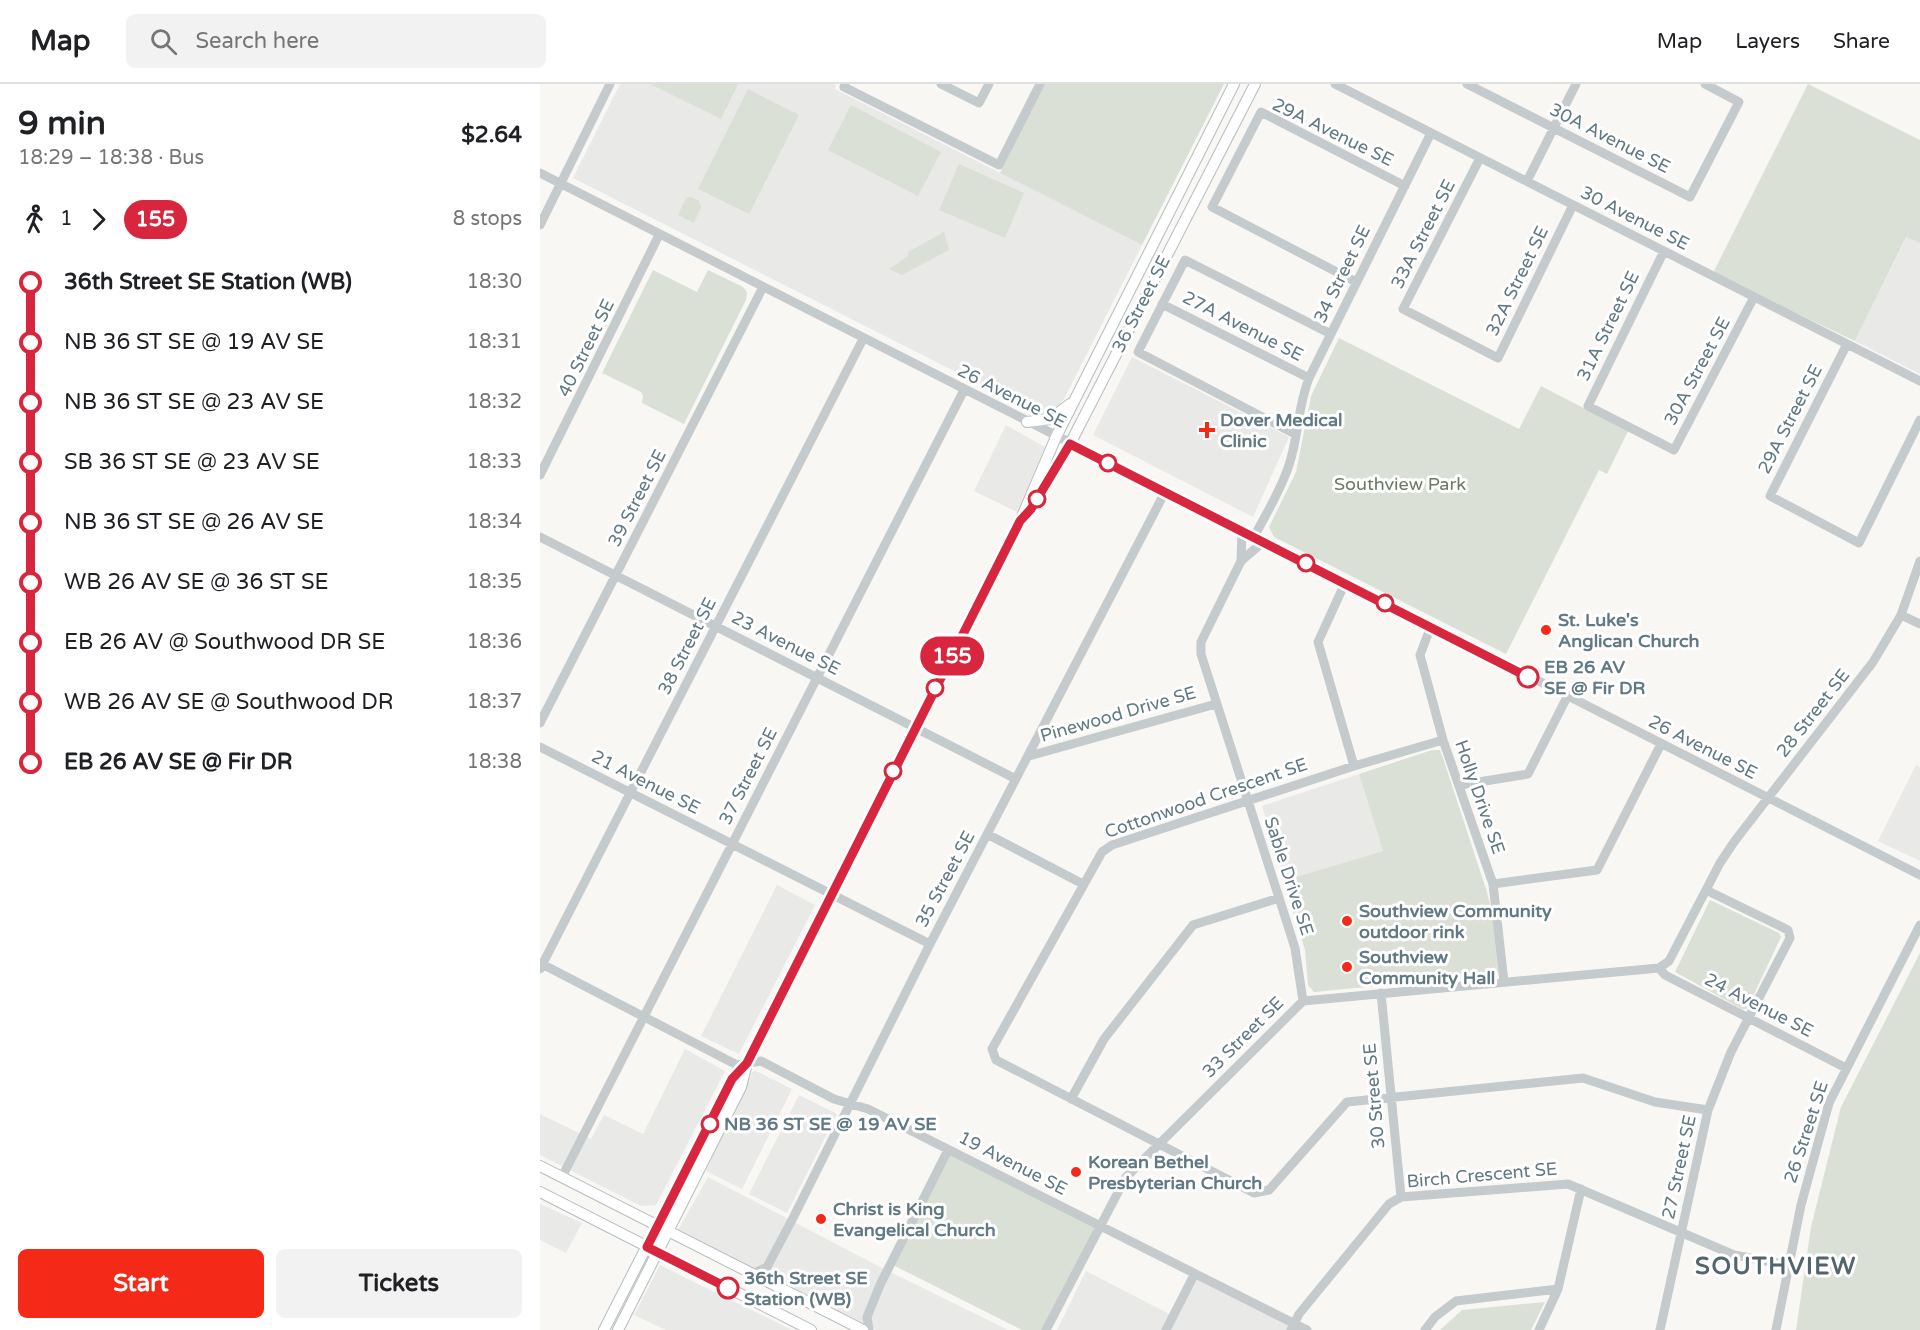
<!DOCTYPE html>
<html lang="en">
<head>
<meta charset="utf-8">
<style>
  body { margin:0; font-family:"Varela Round",sans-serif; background:#f2f2f2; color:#202124; height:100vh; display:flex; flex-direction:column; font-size:22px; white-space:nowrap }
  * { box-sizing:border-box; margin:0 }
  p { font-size:20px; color:#757577 }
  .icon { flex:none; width:33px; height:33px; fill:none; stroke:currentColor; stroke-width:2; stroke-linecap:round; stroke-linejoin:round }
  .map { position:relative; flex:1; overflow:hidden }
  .drawer { display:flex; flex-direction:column; background:#fff; width:540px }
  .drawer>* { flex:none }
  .badge { padding:0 12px; border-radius:20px; font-size:21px; line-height:39px }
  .map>.badge { position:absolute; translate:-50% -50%; box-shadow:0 0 0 3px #fff }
  .legs { display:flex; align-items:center; gap:9px; height:66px; padding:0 18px; font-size:20px }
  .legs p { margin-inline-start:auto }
  .summary { display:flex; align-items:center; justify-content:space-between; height:102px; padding:0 18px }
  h1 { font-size:33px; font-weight:700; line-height:45px }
  .primary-button { display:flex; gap:12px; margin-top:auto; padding:12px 18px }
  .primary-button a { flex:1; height:69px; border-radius:9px; background:#f42918; color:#fff; font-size:24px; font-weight:700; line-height:69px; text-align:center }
  .primary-button a+a { background:#f2f2f2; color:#202124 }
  ul { padding:0 18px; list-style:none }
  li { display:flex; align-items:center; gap:21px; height:60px; font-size:22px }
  li i { display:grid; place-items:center; width:9px; height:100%; margin:0 8px; background:currentColor }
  li i::after { content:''; width:15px; height:15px; margin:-8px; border:4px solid; border-radius:50%; background:#fff }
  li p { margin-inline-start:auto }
  li:first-child i { background:linear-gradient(#0000 50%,currentColor 0) }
  li:last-child i { background:linear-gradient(currentColor 50%,#0000 0) }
  header { display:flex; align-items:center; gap:36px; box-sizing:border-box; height:84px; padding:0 30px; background:#fff; border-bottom:2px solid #e0e0e0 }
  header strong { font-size:28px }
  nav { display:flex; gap:33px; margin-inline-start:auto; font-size:21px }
  .search { width:420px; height:54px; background:#f2f2f2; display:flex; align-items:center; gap:15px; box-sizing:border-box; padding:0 21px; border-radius:9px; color:#757577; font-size:22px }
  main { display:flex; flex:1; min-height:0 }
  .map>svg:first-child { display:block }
</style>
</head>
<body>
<header>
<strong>Map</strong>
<div class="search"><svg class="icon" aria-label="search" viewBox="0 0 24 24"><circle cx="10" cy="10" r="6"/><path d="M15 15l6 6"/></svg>Search here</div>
<nav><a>Map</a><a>Layers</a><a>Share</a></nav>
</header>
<main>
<section class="drawer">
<div class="summary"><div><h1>9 min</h1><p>18:29 – 18:38 · Bus</p></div><b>$2.64</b></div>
<div class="legs"><svg class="icon" aria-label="walk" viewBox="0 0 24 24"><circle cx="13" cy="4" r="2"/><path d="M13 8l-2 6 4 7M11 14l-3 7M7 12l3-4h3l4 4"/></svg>1<svg class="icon" aria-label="forward" viewBox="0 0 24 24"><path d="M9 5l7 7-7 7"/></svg><b class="badge" style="background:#d7263d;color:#fff">155</b><p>8 stops</p></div>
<ul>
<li><i style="color:#d7263d"></i><b>36th Street SE Station (WB)</b><p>18:30</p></li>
<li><i style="color:#d7263d"></i><span>NB 36 ST SE @ 19 AV SE</span><p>18:31</p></li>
<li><i style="color:#d7263d"></i><span>NB 36 ST SE @ 23 AV SE</span><p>18:32</p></li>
<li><i style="color:#d7263d"></i><span>SB 36 ST SE @ 23 AV SE</span><p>18:33</p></li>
<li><i style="color:#d7263d"></i><span>NB 36 ST SE @ 26 AV SE</span><p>18:34</p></li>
<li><i style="color:#d7263d"></i><span>WB 26 AV SE @ 36 ST SE</span><p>18:35</p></li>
<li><i style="color:#d7263d"></i><span>EB 26 AV @ Southwood DR SE</span><p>18:36</p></li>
<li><i style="color:#d7263d"></i><span>WB 26 AV SE @ Southwood DR</span><p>18:37</p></li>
<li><i style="color:#d7263d"></i><b>EB 26 AV SE @ Fir DR</b><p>18:38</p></li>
</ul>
<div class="primary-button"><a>Start</a><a>Tickets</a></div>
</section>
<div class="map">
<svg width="1380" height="1246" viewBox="0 0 1380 1246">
  <rect width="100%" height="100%" fill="#f8f7f4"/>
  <path fill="#e9e9e8" d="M80,0H293L296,1L295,5L602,161L524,315L514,328L501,331L33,94Z
    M1367,152L1380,159V290L1315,257Z
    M592,273L749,353L713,433L553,351Z
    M466,341L505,363L477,428L434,407Z
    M1376,681L1380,683V777L1338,757Z
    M819,690L843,767L745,797L722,722Z
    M237,801L275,821L199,970L161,952Z
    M145,965L185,987L116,1121L101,1122L0,1071V1030L51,1055L64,1031L103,1050Z
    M216,987L252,1005L202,1105L166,1087L212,988Z
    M259,1011L297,1030L247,1129L209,1110Z
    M168,1093L340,1183L468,1246H336L137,1148Z
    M0,1120L42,1139L26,1169L0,1156Z
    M120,1181L162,1202L252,1246H126L94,1231Z
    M546,1187L633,1232L654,1191L767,1246H517Z"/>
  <path fill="#dae0d5" d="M110,0H198L181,35Z
    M503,0H684L602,161L460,89Z
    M1268,0L1380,56V159L1366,153L1315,257L1173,189Z
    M208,5L259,31L209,130L158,105Z
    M311,21L401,68L378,112L288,66Z
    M419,80L484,109L465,154L399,126Z
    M151,113L159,117L161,123L154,139L138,131L146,114Z
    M404,148L409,166L362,191L349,185L368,172V168Z
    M113,186L157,208L168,186L203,203L207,208L206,216L144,340L102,319L103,312L101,308L62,289Z
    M799,254L979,345L1001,302L1088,347L1067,390L1059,386L966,570L734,453L729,443L756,388L771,312Z
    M892,666H900L903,674L947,808L952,828L958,888L952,891L774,908L768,901L765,866L743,797L843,767L819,690Z
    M1170,816L1239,849L1241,853L1207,925H1202L1135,888Z
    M1380,869V1246H1256L1271,1143L1301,1023Z
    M408,1066L559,1141L506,1246H482L351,1180Z
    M1005,1218L991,1246H900L922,1226Z"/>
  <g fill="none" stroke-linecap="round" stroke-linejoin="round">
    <g stroke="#b5bcbf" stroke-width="12">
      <path id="major" d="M487,338L510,335L530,320
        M484,432L530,360L715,0
        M0,1082L323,1246
        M0,1108L271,1246
        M64,1246L192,995L205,982
        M78,1246L201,1003L207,979L480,437L516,353L694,0"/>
    </g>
    <path stroke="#c5cacd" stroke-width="9" d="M305,0L304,3L459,81L500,0
      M401,0L439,19L449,0
      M795,0L1380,297
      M927,0L1150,113L1199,18L1165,0
      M940,74L863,225L958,274L1033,121
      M0,89L1380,791
      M987,97L1036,0
      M0,141L70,0
      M1124,167L1048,322L1134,366L1214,213
      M816,198L672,123L721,28L865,102
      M622,220L769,294
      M1307,260L1230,412L1319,459L1380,336
      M755,350L598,268L645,176L791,250
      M0,391L119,151
      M0,453L476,695
      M714,453C726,430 741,406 749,381C759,351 757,325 769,294L891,49
      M723,458L701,477L661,558V570L755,864L763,917
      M701,477L702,447
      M805,499L778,558L814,682
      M1361,531L1380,540
      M891,542L880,571L903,656L953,800L964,898
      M0,639L223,203
      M903,656L814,682L572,761L562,768L452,965L456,976L714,1109L729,1106L807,1018L1043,994L1115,1018L1168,1026
      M0,663L390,860
      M489,672L676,620
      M920,701L988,690L1027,613
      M447,750L543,800
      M953,800L1057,786L1121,660
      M0,879L197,981L221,977L294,1015L328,1025L767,1246
      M1119,884L1129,877L1180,779L1194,758L1333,578L1361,531L1380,477
      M1119,884L1125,891L1306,984
      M0,885L323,255
      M841,909L861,1113
      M531,1015L564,955L653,841L739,814
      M22,1093L424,306
      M212,1190L227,1183L253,1134L390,860L625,408
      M329,1246L327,1233L340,1201L408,1066
      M506,1246L586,1093L763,917L1119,884
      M626,1246L654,1191
      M751,1246L759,1230L849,1120L861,1113L1028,1100L1194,1171L1249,1181
      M885,1246L895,1233L916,1217L1018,1205
      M999,1246L1018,1205L1041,1105
      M1120,1246L1168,1026L1191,968L1250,854L1248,846L1166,806
      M1236,1246L1261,1121L1289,1019L1380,841"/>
    <use href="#major" stroke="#fff" stroke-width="10"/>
  </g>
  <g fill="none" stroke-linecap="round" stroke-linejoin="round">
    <g stroke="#fff" stroke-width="14">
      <path id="line-1" d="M188,1204L107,1163L192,995L207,979L480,437L491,425L530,360L988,593"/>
    </g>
    <use href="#line-1" stroke="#d7263d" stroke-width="9"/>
  </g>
  <g fill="#f42918" stroke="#fff" stroke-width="2">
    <path d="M664 337h6v6h6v6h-6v6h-6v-6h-6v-6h6z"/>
    <circle cx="1006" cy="546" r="6"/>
    <circle cx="807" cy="837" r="6"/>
    <circle cx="807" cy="883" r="6"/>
    <circle cx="536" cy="1088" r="6"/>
    <circle cx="281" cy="1135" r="6"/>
  </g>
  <g fill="#fff" stroke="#d7263d" stroke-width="3">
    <circle cx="568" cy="379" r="8"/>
    <circle cx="497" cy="415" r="8"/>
    <circle cx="766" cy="479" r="8"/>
    <circle cx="845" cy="519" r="8"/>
    <circle cx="988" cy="593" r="10"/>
    <circle cx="395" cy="604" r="8"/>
    <circle cx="353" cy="687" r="8"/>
    <circle cx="170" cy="1040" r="8"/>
    <circle cx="188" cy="1204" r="10"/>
  </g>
  <g text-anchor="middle" stroke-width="6" stroke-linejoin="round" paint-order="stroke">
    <g font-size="18" fill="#607982" stroke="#fff">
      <text transform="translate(793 48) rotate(26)" y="6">29A Avenue SE</text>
      <text transform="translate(1070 54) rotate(27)" y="6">30A Avenue SE</text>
      <text transform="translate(1095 134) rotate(27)" y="6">30 Avenue SE</text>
      <text transform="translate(883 150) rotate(-63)" y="6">33A Street SE</text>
      <text transform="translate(802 190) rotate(-64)" y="6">34 Street SE</text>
      <text transform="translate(977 197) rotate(-64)" y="6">32A Street SE</text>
      <text transform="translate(601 220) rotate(-63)" y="6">36 Street SE</text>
      <text transform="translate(703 242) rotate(27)" y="6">27A Avenue SE</text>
      <text transform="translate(1068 242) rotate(-64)" y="6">31A Street SE</text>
      <text transform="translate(46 264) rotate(-64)" y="6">40 Street SE</text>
      <text transform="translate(1157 287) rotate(-62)" y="6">30A Street SE</text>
      <text transform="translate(472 312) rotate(27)" y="6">26 Avenue SE</text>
      <text transform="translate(1250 335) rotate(-63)" y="6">29A Street SE</text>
      <text transform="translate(97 414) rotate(-63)" y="6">39 Street SE</text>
      <text transform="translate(246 559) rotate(27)" y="6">23 Avenue SE</text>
      <text transform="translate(147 562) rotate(-63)" y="6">38 Street SE</text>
      <text transform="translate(1273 629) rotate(-52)" y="6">28 Street SE</text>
      <text transform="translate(578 630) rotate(-16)" y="6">Pinewood Drive SE</text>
      <text transform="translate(1163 663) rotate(27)" y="6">26 Avenue SE</text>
      <text transform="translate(208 692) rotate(-63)" y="6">37 Street SE</text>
      <text transform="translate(106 698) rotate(27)" y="6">21 Avenue SE</text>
      <text transform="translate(940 713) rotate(71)" y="6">Holly Drive SE</text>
      <text transform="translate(666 714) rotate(-19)" y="6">Cottonwood Crescent SE</text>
      <text transform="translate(749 792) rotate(72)" y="6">Sable Drive SE</text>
      <text transform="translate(405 795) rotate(-62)" y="6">35 Street SE</text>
      <text transform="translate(1219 921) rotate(27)" y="6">24 Avenue SE</text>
      <text transform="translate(703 953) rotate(-45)" y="6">33 Street SE</text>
      <text transform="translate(834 1012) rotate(-95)" y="6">30 Street SE</text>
      <text transform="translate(1266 1048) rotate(-72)" y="6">26 Street SE</text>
      <text transform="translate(473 1079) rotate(27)" y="6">19 Avenue SE</text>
      <text transform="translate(1139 1083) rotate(-78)" y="6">27 Street SE</text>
      <text transform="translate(942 1091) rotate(-5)" y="6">Birch Crescent SE</text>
    </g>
    <g font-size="18" font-weight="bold" fill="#607982" stroke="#fff" text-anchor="start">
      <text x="680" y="342">Dover Medical<tspan x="680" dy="21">Clinic</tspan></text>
      <text x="1018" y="542">St. Luke's<tspan x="1018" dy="21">Anglican Church</tspan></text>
      <text x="819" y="833">Southview Community<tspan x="819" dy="21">outdoor rink</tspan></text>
      <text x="819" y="879">Southview<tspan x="819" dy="21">Community Hall</tspan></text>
      <text x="548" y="1084">Korean Bethel<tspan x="548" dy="21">Presbyterian Church</tspan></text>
      <text x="293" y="1131">Christ is King<tspan x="293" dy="21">Evangelical Church</tspan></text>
    </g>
    <g font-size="18" fill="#687a5f" stroke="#fff">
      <text x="860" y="406">Southview Park</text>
    </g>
    <g font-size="18" font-weight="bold" fill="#607982" stroke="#fff" text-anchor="start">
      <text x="1004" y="589">EB 26 AV<tspan x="1004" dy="21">SE @ Fir DR</tspan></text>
      <text x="184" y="1046">NB 36 ST SE @ 19 AV SE</text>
      <text x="204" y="1200">36th Street SE<tspan x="204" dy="21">Station (WB)</tspan></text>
    </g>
    <g font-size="24" font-weight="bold" letter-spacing="1.5" fill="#52656d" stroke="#fff">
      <text x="1236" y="1190">SOUTHVIEW</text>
    </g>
  </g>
</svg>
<b class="badge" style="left:412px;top:572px;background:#d7263d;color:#fff">155</b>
</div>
</main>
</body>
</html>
